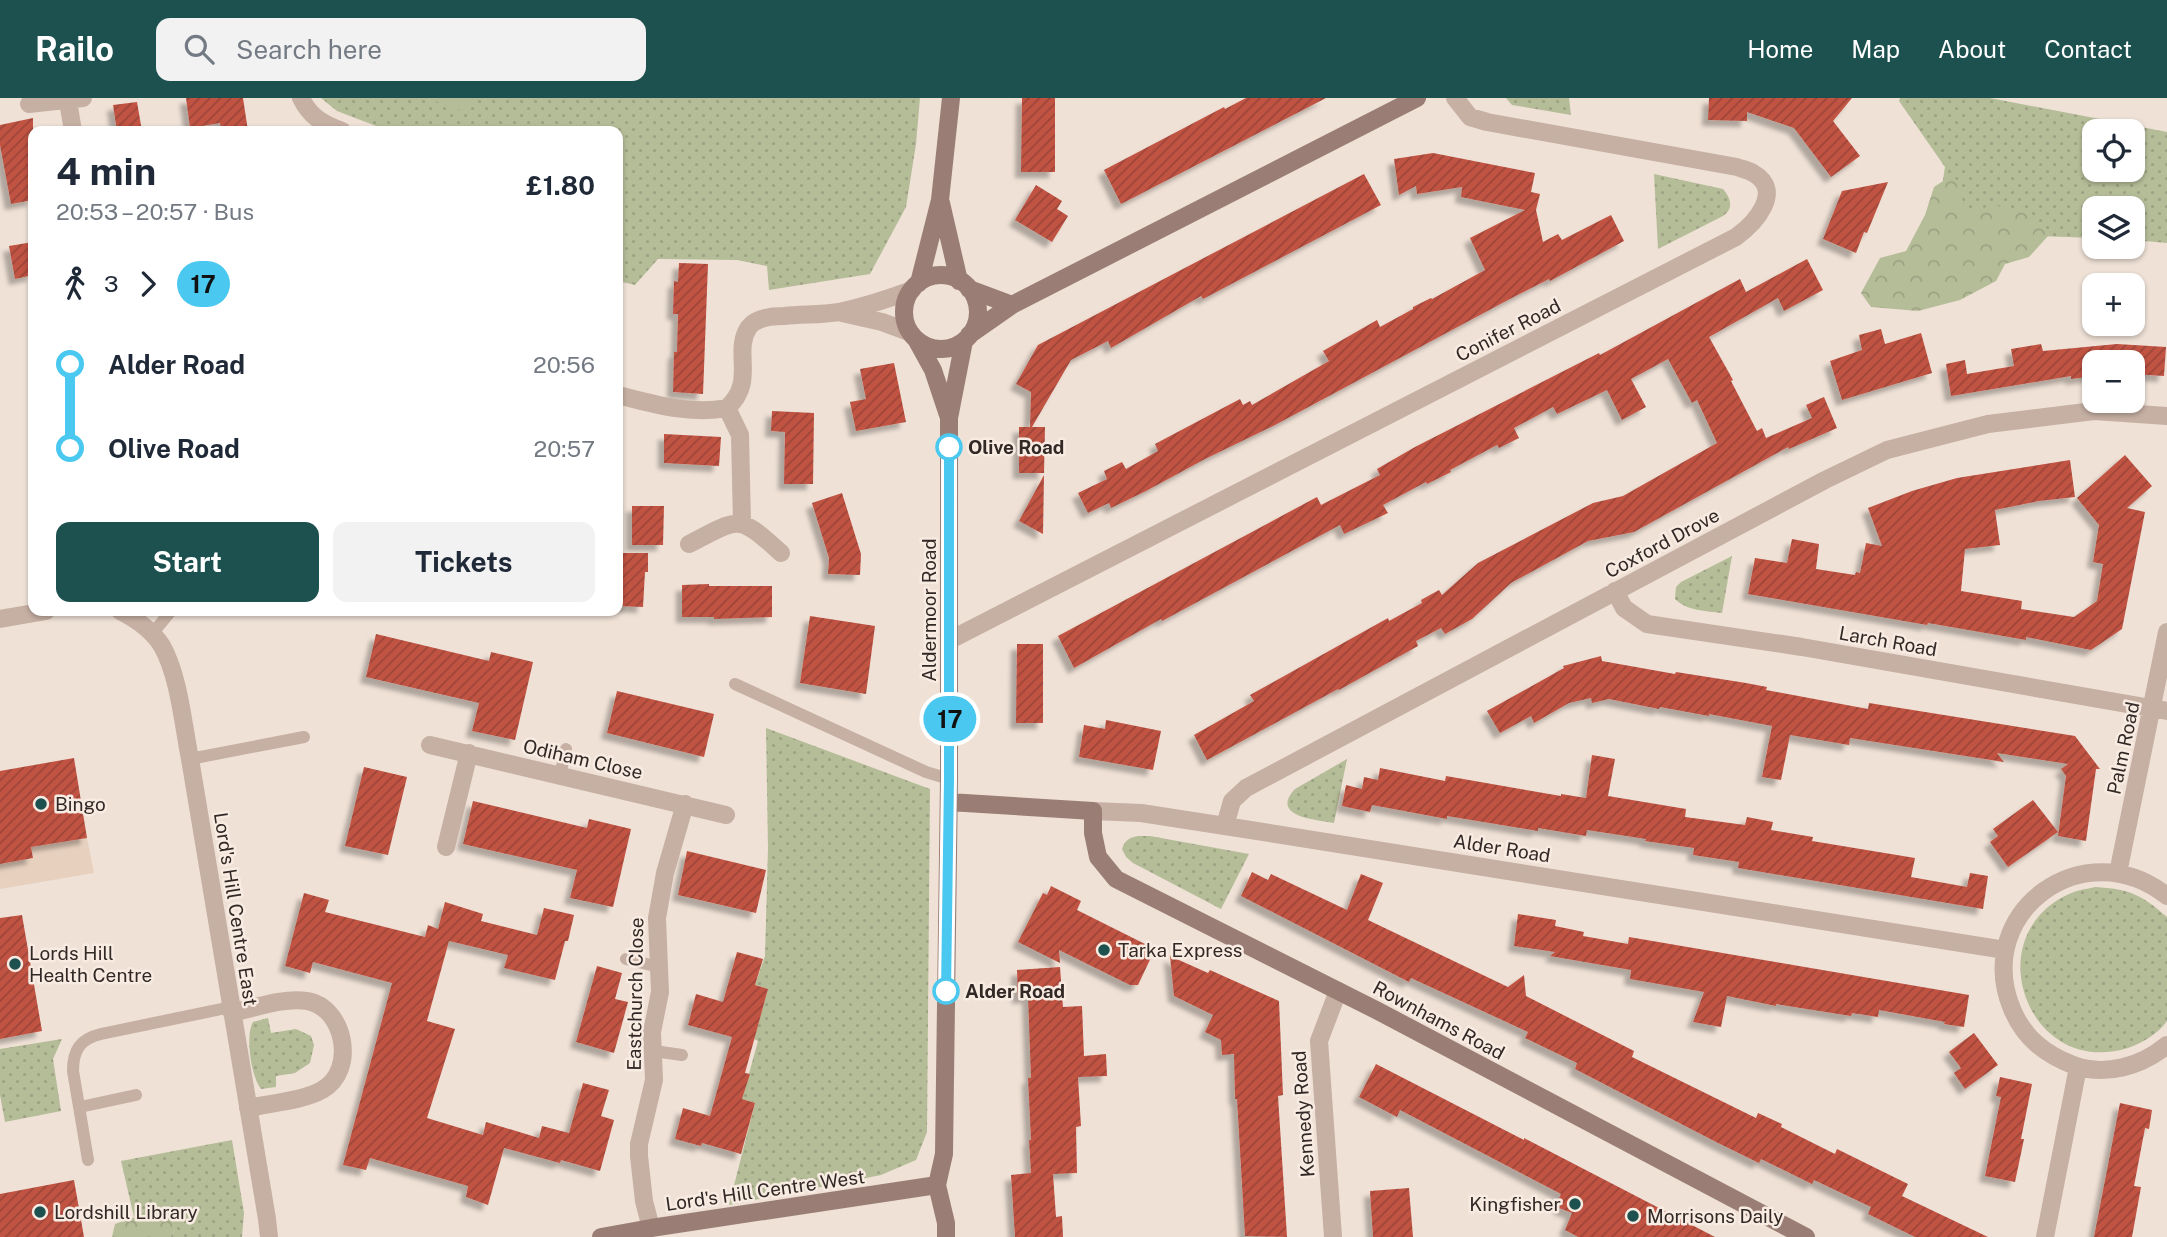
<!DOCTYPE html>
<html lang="en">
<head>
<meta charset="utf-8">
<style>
  body { margin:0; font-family:"Public Sans",sans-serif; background:#f2f2f3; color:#1f2937; height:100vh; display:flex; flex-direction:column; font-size:26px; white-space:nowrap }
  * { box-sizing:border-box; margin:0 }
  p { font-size:23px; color:#747a83 }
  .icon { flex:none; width:38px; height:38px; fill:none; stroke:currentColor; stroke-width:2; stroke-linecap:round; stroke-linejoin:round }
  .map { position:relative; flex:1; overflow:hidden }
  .details { position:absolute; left:28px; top:28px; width:595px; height:490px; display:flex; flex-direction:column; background:#fff; border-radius:14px; box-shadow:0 2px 5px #0004 }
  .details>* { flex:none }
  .badge { padding:0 14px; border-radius:23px; font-size:24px; line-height:46px }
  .fabs { position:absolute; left:2082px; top:21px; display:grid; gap:14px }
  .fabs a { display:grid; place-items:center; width:63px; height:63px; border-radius:14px; background:#fff; box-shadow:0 2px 5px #0004; font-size:35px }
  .map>.badge { position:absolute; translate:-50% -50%; box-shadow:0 0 0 4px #fff }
  .legs { display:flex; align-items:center; gap:10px; height:77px; padding:0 28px; font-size:23px }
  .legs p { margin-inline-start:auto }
  .head { display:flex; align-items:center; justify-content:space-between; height:119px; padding:0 28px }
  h1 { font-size:38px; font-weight:700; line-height:52px }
  .action { display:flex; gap:14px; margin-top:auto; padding:14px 28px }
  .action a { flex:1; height:80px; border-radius:14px; background:#1d514f; color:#fff; font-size:28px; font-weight:700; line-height:80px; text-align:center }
  .action a+a { background:#f2f2f3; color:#1f2937 }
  ul { padding:0 28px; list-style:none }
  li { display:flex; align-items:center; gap:24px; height:84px; font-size:26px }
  li i { display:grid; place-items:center; width:10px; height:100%; margin:0 9px; background:currentColor }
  li i::after { content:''; width:18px; height:18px; margin:-9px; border:5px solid; border-radius:50%; background:#fff }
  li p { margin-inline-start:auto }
  li:first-child i { background:linear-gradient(#0000 50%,currentColor 0) }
  li:last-child i { background:linear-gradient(currentColor 50%,#0000 0) }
  header { display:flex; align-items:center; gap:42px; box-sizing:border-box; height:98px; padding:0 35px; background:#1d514f; color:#fff }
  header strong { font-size:33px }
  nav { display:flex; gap:38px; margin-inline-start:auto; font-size:24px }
  .search { width:490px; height:63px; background:#f2f2f3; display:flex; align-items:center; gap:18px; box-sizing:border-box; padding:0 24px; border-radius:14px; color:#747a83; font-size:26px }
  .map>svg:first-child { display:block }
</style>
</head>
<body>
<header>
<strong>Railo</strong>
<div class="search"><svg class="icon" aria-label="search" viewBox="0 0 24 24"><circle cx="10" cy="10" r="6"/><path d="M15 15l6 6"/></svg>Search here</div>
<nav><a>Home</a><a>Map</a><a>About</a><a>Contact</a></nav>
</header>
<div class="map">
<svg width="2167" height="1139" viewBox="0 0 2167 1139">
  <defs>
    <pattern id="grass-dots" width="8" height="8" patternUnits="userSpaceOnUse" patternTransform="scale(1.75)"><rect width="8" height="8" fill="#b5bd98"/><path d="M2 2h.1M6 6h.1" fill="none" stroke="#9ca283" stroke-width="1.8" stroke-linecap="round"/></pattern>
    <pattern id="forest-crowns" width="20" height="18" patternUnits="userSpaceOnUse" patternTransform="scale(1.75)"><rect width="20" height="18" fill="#b5bd98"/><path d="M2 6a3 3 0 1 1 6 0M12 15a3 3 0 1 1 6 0" fill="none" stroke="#9ca283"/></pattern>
    <pattern id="building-hatch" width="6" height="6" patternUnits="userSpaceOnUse" patternTransform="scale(1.75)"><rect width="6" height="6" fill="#c15343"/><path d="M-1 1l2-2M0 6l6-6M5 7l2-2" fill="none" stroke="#9d4538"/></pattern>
    <filter id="shadow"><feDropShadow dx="-6" dy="6" stdDeviation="2" flood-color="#0004"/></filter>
  </defs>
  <rect width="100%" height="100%" fill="#efe1d6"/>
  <path fill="url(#grass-dots)" fill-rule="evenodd" d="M321,0H920L916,46L906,109L870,176L769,192L767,168L737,162L658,161L635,187L618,183V33H378L376,28L337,13Z
    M1506,0H1569L1571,17L1512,7Z
    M1900,0H1990L2167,34V145L2133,142V110H2095V140L1935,134L1945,69L1899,3ZM2095,33H2133V72H2095Z
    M1654,76L1723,91C1731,100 1734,111 1723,118L1658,151Z
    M1732,458L1722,515C1706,513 1687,513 1675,501L1676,489L1681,484Z
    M766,630L930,691L927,1034L916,1062L881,1077L729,1107L755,1005L742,1001L758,943L754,941L768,891L755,887L765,858L768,750Z
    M1347,661L1334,725C1317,722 1269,719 1295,691Z
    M1138,738H1150L1249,756L1221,811L1133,765L1126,759L1122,751C1125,742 1129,740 1138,738Z
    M2095,789C2129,791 2141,796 2167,819V923C2158,936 2142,945 2128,950C2028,981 1976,838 2069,796C2077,792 2087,791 2095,789Z
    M268,920L271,935L296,931L311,938L314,947L310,965L295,975L276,978V989L261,991C251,978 245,938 253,924Z
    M62,941L53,961L61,1013L5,1024L0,997V951Z
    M232,1042L244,1115L242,1139H170L175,1132L153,1106L134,1119L121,1063Z"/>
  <path fill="url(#forest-crowns)" d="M1954,76L1966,112L1998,108L2035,118L2048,138L2029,159L2005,166L1996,183L1960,202L1918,213L1871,209L1861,195L1880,160L1906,153L1925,117L1934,89Z
    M153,1106L173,1110L175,1132L170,1139H112L115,1126L135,1119Z"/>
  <path fill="#b5bd98" d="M435,0H473C460,17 451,14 435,2Z"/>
  <path fill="#e7d0be" d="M87,740L94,775L0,791V766L33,760L31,749Z"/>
  <path fill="url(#building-hatch)" filter="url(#shadow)" d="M186,0H243L248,33H221L220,25L190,30Z
    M1022,0H1055V74H1021Z
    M1246,0H1326L1121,106L1104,72L1224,9L1225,11Z
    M1709,0H1852L1833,23L1860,58L1831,79L1794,30L1747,14V23L1708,22Z
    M137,4L142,33H117L113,7Z
    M33,20V102L11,106L0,47V27Z
    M1433,55L1535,75L1531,94L1540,96L1536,112L1543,144L1558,136L1562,142L1611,117L1624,143L1550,183L1549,181L1506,203L1275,327L1205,361L1146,393L1111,410L1109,405L1088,415L1078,395L1107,381L1104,373L1122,364L1126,371L1158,353L1155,346L1240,301L1243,307L1250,303L1252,307L1329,263L1323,253L1377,222L1380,229L1413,211V209L1431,200L1432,201L1485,172L1470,140L1525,112L1461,99L1462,89L1417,96L1416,88L1399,97L1394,61Z
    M1364,76L1381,107L1203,201L1201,198L1111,250L1108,243L1071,262L1032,329H1045L1044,375H1019V329H1030L1031,294L1016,286L1038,247Z
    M1888,84L1867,135L1864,134L1856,155L1823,141L1842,93Z
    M1036,87L1062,103L1057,111L1068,118L1052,144L1015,122Z
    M33,144V177L15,181L9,148Z
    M1807,161L1823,192L1784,213L1778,200L1709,239L1733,282L1731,283L1757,333L1762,330L1766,340L1812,320L1806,307L1824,299L1837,330L1789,351L1788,349L1634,434L1588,443L1511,485L1472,521L1445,536L1441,530L1416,543L1418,548L1339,592L1338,591L1207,662L1194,637L1254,603L1250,597L1388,520L1389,523L1422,505L1421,502L1439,492L1442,497L1478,465L1593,405L1623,398L1717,345L1697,302L1692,305L1668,261L1631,281L1646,309L1622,322L1607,292L1557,316L1553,309L1514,330L1519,340L1499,350L1497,347L1450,372L1451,374L1427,386L1426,384L1383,407L1388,415L1344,436L1340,427L1162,523L1161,521L1074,570L1058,538L1317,399L1321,407L1380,377L1377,371L1415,349L1599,255L1600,257L1740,181L1746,194Z
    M679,165L708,166L703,296L673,294L674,254H677L678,216H673L674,183L678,184Z
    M1881,231L1885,246L1921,235L1932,275L1842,302L1830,263L1862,252L1859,237Z
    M2041,246L2043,253L2117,246L2166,249L2164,278L2133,276V264H2095V278L2071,281V278L1951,298L1946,266L1965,262L1967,276L2014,268L2011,251Z
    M894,265L906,324L856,333L850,304L866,301L860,271Z
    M772,313L814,315L813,386H784L785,334L771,333Z
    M664,336L721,339L719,368L664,365Z
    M2125,357L2152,388L2127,410L2145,414L2122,531L2091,552L2026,539V542L1928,525L1927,527L1748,496L1755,460L1787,465L1792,441L1819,446L1816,471L1855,477L1856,474L1860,475L1866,445L1882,448L1868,410L1912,393L1957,380L2070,362L2075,399L2039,403L1995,412L2000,447L1965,451L1961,493L2022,503L2021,511L2074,519L2097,503L2103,466L2093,464L2099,427L2077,400Z
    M1044,377L1043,436L1019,423Z
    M842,395L861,456L860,477L828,476L829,460L812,405Z
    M632,408H664L663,447H632Z
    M618,455H648V474H645L643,509L618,508Z
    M709,486V488H772V519L714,521V519H682V487Z
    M810,518L875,528L866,596L800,585Z
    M376,536L489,563L491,554L533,564L515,642L472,633L479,605L366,579Z
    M1017,546H1043V625H1016Z
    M1601,558L1602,563L1675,576L1676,574L1746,585L1767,589L1766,592L1868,611L1869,605L2075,638L2100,671H2096L2086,743L2058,738L2066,678L2061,671L2068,666L1997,655L2004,664L1850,640L1849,647L1790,637L1781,682L1762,679L1772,628L1709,616V618L1660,609L1659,611L1609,601L1592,605L1591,600L1569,605L1534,625L1531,618L1500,635L1487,613L1564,570L1563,568Z
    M617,593L714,616L704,659L607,635Z
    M1106,622L1161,633L1153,672L1079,659L1084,627L1105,631Z
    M1592,657L1615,661L1608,698L1686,711L1685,719L1745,727L1747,719L1773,724L1771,732L1813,739L1812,743L1915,760L1911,779L1967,789L1970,775L1988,778L1983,811L1738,770L1739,764L1693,757L1694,750L1645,743L1646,741L1587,732L1586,738L1538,730V733L1447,718V721L1372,707L1370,714L1342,708L1346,687L1362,691L1364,679L1378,682L1380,670L1445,683L1446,678L1561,698V696L1586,700Z
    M74,660L87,740L31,749L33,760L0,766V673Z
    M364,669L407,679L388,757L345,748Z
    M2033,702L2058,734L2008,769L1990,744L1998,738L1993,731Z
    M473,703L587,730L589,721L631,731L613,809L570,800L577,772L463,746Z
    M687,753L766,772L756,815L678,797Z
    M1252,774L1268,782L1271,776L1347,812L1361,776L1383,785L1368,822L1508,889L1524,877L1526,898L1634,953L1632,959L1756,1020L1758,1015L1782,1026L1781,1029L1835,1056L1837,1051L1908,1086L1902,1098L1988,1139H1915L1868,1116L1871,1109L1814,1082L1812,1086L1761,1061L1759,1065L1718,1045L1575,971L1577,965L1525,940L1528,934L1411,880L1409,884L1241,798Z
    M1051,788L1081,803L1077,812L1155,851L1138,887H1130L1059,852L1060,865L1018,844L1043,795L1047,797Z
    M304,795L329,802L325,814L425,839L428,827L438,831L445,804L483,816L481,823L537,837L544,810L574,817L568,843H565L555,882L504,870L508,857L449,843L427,923L455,931L427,1020L483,1037L486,1024L539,1040L542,1028L569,1035L583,985L609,992L601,1018L614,1022L600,1073L561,1062L560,1065L504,1050L488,1107L466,1099L468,1088L370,1060L366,1072L343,1067L392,885L313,864L310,875L285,868Z
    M1518,816L1556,822L1555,828L1584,834L1583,838L1628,846L1629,839L1969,897L1964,929L1944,926L1945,924L1879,912L1878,919L1852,915L1851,918L1776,906V908L1727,898L1721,929L1693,924L1704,894L1630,881L1631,872L1550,858L1555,854L1514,848Z
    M22,817L42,933L0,941V820Z
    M737,854L763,861L755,887L768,891L745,975L750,976L742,1001L755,1005L741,1056L702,1045L701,1048L675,1041L683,1010L710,1018L732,939L688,927L696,896L723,904Z
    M1170,858L1208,875L1210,872L1279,903L1283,997L1278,998L1287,1139L1245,1138L1237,1001H1235L1234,956L1222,957L1221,942L1205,934L1213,917L1174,898Z
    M597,868L622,875L615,901L628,904L614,955L576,944Z
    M1060,869L1063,909L1082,908L1084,958L1106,956L1107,978L1078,979L1081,1028L1076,1029L1077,1075L1053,1076L1056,1119L1062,1118L1063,1139H1015L1011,1077L1031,1075L1029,1042H1031L1028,980H1031L1028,899L1018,900L1017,872Z
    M1974,935L1998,967L1965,991L1954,975L1961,970L1949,954Z
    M1376,966L1524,1042V1040L1715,1139H1578L1565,1132L1572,1115L1559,1110L1563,1102L1559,1100L1561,1096L1400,1012L1397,1019L1359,999Z
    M2000,979L2032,986L2021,1041H2024L2015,1084L1985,1078L2001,999L1996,998Z
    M2120,1005L2152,1012L2149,1031L2145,1030L2134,1088L2141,1089L2132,1139H2094Z
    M74,1082L84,1139H0V1096Z
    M1409,1090L1413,1139H1373L1370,1093Z"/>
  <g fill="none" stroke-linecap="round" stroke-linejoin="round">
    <path stroke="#c6afa3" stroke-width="12" d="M152,536L171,513
      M735,586L926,674L949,681
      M190,661L304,639
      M560,677L566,651
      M626,861L659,869
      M654,953L682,957
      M80,1009L136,997
      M88,1062L73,973C73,952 80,941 101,936L231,909"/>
    <path stroke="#c6afa3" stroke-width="18" d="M301,0C310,19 323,26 342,33
      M68,3L73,33
      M29,6L83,0
      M842,215L882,224L909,234
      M618,297C652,306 691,317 727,310C757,283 732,254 749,229C757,219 773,218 784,218C802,216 821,217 839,214C863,209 888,201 912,192
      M727,310L740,337L742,425
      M689,446C740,420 737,415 781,455
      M1615,493L1624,510L1647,526L1802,549L2167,613
      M120,513C136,521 152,532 162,548C179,578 183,626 190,661L267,1121L269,1139
      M0,521L46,513
      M950,542L1736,139C1754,126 1785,93 1753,75C1748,72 1742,71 1737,69L1487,24L1470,19L1455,0
      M430,647L726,717
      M1093,713L1141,715L1225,728L2005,852
      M1225,728L1232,703L1246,690L1825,382L1887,352L1988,326L2094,313L2167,318
      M446,749L469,655
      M2118,775L2167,534
      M2167,798C2084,732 1972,814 2012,911C2024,940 2045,956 2073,967C2105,979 2142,968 2167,947
      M232,915C254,910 285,899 307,903C345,909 357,973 322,992C303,1003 270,1005 248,1010
      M651,1130L644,1103L639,1058V1046L654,982L652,934L660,894L657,820L665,775L685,706
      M1333,1139L1319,943L1338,893
      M2045,1139L2078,969"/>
    <path stroke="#9a7e75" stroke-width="18" d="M941,105L959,183
      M904 214a37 37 0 1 1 74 0a37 37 0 1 1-74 0Z
      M919,185L940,102L951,0
      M969,191L1012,207
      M969,237L1012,207L1417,0
      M917,243L933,272L948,317
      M949,704L1093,713V735L1098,759L1116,781L1376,912L1806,1139
      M601,1139L651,1130L937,1087
      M946,1139V1125L937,1087L944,1056L949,681V320L964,243"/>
  </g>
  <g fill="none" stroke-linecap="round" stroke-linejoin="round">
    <g stroke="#fff" stroke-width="16">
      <path id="line-1" d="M946,893L949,681V349"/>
    </g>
    <use href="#line-1" stroke="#4ac8ef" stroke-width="10"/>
  </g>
  <g fill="#fff" stroke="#4ac8ef" stroke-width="3.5">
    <circle cx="949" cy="349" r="12"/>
    <circle cx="946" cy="893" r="12"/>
  </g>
  <g fill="#1d514f" stroke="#f8ebe2" stroke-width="2.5">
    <circle cx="41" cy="706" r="7"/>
    <circle cx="1104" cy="852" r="7"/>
    <circle cx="15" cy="866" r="7"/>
    <circle cx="1575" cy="1106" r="7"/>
    <circle cx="40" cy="1114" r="7"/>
    <circle cx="1633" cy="1118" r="7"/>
  </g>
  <g text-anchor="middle" stroke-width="5" stroke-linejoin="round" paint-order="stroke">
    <g font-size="19" fill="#322825" stroke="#f8ebe2">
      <text transform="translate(1508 232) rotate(-27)" y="7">Conifer Road</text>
      <text transform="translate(1662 445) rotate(-28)" y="7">Coxford Drove</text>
      <text transform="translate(929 512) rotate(-90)" y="7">Aldermoor Road</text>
      <text transform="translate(1888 543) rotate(10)" y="7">Larch Road</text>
      <text transform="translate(2123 650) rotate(-78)" y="7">Palm Road</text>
      <text transform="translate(583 661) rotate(13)" y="7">Odiham Close</text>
      <text transform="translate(1502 750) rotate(9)" y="7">Alder Road</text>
      <text transform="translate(236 811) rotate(81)" y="7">Lord's Hill Centre East</text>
      <text transform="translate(635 896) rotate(-89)" y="7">Eastchurch Close</text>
      <text transform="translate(1439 922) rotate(28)" y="7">Rownhams Road</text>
      <text transform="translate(1303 1016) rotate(-94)" y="7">Kennedy Road</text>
      <text transform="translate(765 1092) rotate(-8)" y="7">Lord's Hill Centre West</text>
    </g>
    <g font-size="19" font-weight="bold" fill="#322825" stroke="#f8ebe2" text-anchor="start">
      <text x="968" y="356">Olive Road</text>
      <text x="965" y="900">Alder Road</text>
    </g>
    <g font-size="19" fill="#322825" stroke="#f8ebe2" text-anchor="start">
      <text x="55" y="713">Bingo</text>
      <text x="1118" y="859">Tarka Express</text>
      <text x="29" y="862">Lords Hill<tspan x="29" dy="22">Health Centre</tspan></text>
      <text x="1561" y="1113" text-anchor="end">Kingfisher</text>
      <text x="54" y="1121">Lordshill Library</text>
      <text x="1647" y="1125">Morrisons Daily</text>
    </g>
  </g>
</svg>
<div class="fabs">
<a><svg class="icon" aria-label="locate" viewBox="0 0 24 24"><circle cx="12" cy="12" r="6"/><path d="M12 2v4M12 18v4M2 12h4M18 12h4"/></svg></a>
<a><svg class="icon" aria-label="layers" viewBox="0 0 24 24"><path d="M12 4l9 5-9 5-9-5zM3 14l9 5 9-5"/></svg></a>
<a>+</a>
<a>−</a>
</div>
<b class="badge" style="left:950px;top:621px;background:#4ac8ef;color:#111">17</b>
<section class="details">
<div class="head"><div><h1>4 min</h1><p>20:53 – 20:57 · Bus</p></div><b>£1.80</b></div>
<div class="legs"><svg class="icon" aria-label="walk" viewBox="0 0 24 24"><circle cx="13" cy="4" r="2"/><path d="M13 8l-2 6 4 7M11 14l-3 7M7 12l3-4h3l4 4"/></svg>3<svg class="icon" aria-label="forward" viewBox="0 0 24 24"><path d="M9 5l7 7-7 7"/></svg><b class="badge" style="background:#4ac8ef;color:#111">17</b></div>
<ul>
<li><i style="color:#4ac8ef"></i><b>Alder Road</b><p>20:56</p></li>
<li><i style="color:#4ac8ef"></i><b>Olive Road</b><p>20:57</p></li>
</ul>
<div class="action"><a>Start</a><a>Tickets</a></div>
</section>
</div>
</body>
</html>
